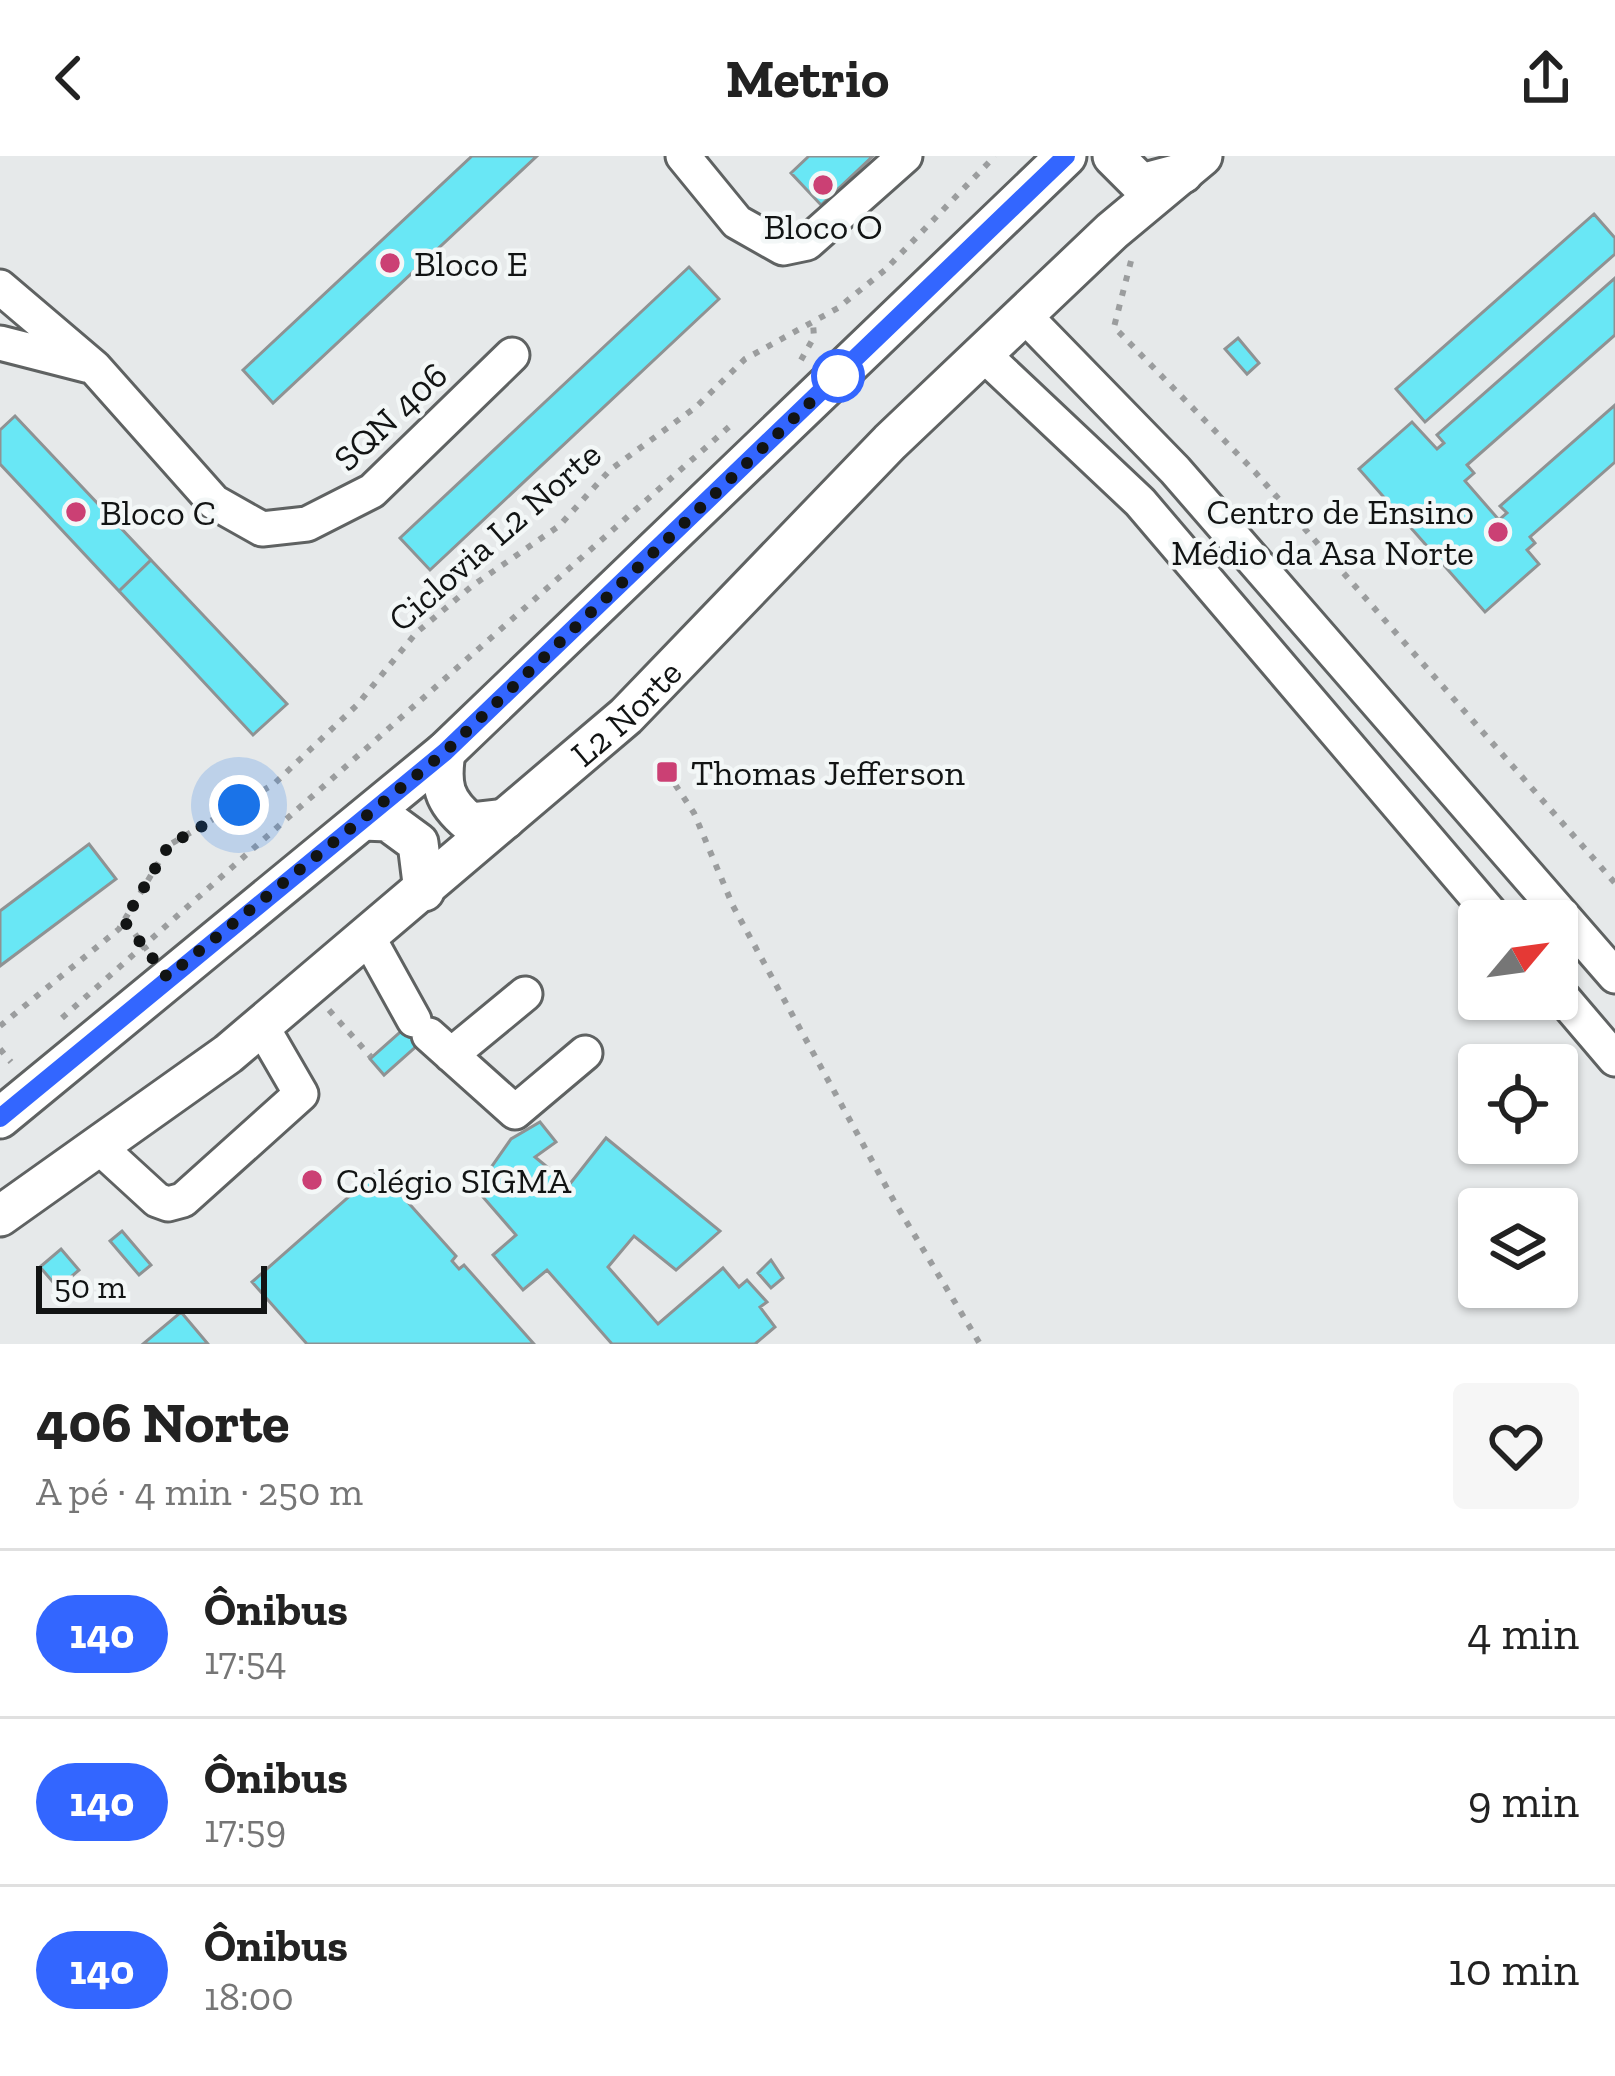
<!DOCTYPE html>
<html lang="pt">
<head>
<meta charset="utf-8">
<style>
  body { margin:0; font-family:"Zilla Slab",serif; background:#f6f6f6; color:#222; height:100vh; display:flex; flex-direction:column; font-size:45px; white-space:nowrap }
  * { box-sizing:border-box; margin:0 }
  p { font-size:39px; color:#767676 }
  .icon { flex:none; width:66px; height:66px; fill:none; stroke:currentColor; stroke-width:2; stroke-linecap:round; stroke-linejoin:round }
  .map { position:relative; height:1188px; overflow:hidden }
  .panel { display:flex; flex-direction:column; background:#fff; flex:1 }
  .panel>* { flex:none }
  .badge { padding:0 24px; border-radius:39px; font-size:42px; line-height:78px }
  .needle { width:78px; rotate:61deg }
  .controls { position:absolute; left:1458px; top:744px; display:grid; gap:24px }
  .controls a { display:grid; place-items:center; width:120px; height:120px; border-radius:12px; background:#fff; box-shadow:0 3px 9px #0004; font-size:60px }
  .scale { position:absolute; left:36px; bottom:30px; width:231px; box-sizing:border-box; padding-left:12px; border:6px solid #121414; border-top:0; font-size:33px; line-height:42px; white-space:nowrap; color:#121414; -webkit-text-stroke:9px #f3f7f7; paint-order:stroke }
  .you { position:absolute; width:60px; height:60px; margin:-30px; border:9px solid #fff; border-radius:50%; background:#1a73e8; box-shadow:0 0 0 18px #1a73e833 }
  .map>.badge { position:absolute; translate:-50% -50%; box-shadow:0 0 0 6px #fff }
  .round { display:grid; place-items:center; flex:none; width:126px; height:126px; border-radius:12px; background:#f6f6f6 }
  .overview { display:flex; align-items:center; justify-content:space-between; height:204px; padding:0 36px }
  h1 { font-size:57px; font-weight:800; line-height:90px }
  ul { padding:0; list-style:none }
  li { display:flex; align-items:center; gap:36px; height:168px; padding:0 36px; border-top:3px solid #e0e0e0 }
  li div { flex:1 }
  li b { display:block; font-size:45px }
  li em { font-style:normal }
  li .badge { min-width:132px; font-weight:700; text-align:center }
  header { display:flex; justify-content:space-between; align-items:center; height:156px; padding:0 36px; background:#fff; font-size:54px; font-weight:800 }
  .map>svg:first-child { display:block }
</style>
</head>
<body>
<header><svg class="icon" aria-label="back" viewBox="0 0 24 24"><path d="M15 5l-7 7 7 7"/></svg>Metrio<svg class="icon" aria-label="share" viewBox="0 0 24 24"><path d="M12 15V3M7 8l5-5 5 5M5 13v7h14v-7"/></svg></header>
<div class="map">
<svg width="1615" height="1188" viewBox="0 0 1615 1188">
  <rect width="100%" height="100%" fill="#e6e9ea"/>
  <path fill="#69e7f5" stroke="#8f9293" stroke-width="3" d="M472,0H537L273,247L243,214Z
    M809,0H873L821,49L791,17Z
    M1594,58L1615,82V98L1425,266L1396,233Z
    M689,111L719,143L430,414L400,382Z
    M1615,122V179L1467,309L1474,317L1465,325L1499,364L1507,357L1500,350L1615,249V306L1530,381L1535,387L1527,394L1539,408L1485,456L1359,313L1412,266L1437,293L1444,287L1437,279Z
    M1238,182L1259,207L1247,218L1225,193Z
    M15,260L151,404L119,435L0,308V274Z
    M151,404L287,548L253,579L119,435Z
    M89,688L116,723L0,810V755Z
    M425,854L439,870L384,919L370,903Z
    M540,966L556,986L535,1001L569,1029L606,982L720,1075L676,1114L634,1080L608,1111L658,1168L723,1112L739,1131L747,1124L767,1146L760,1151L775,1171L755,1188H612L547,1114L523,1134L493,1099L516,1079L476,1033L511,983Z
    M379,1014L456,1100L452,1105L459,1113L464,1109L534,1188H307L252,1126Z
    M122,1075L151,1109L139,1119L110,1085Z
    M61,1093L79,1114L58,1132L40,1111Z
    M771,1104L783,1122L771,1132L758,1117Z
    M181,1156L208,1188H143Z"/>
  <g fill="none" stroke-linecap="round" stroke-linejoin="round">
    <g stroke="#5f6262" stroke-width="39">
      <path id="minor" d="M683,0L737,66L783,92L807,87L905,0
        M0,131L94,211L214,346L262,373L307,368L372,335L512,199
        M1023,158L1175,314L1615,820
        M0,187L86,209
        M984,199L1140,346L1497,765
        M368,781L414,864
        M1557,835L1615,903
        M429,879L515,956L585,897
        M451,899L525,838
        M97,989L157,1044L168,1048L183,1044L301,938L261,869"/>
    </g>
    <g stroke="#5f6262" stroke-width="45">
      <g id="major">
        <path d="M1113,0L1141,28L1183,17"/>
        <path d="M445,596C440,629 443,645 470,667L505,663"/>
        <path d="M363,664L388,665L418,687L424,735"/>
        <path d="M0,962L445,596L1066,0"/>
        <path id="s1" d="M0,1060L228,898L626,560L890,286L1112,75L1202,0"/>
      </g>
    </g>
    <path stroke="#9b9d9e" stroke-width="6" stroke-dasharray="6 9" stroke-linecap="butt" d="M1131,105L1114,171L1255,316L1615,727
      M801,204L814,181L813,167
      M667,616L694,657L733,750L894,1045L980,1188
      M126,766L147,794
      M329,854L371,901
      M62,862L730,270
      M0,870L119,773L169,689L274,628L357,549L416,477L472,430L559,370L610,314L696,251L745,203L838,152L885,114L995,0
      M0,893L11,906"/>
    <use href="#minor" stroke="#fff" stroke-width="33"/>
    <use href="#major" stroke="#fff" stroke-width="39"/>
  </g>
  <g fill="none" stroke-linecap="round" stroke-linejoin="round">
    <g stroke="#fff" stroke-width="27">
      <path id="line" d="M0,962L445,596L1066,0"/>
    </g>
    <use href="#line" stroke="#36f" stroke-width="18"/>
    <path stroke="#121414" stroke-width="12" stroke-dasharray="0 21.6" d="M239,649L169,689L124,765L167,821L445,596L838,220"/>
  </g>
  <g fill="#cb4074" stroke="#f3f7f7" stroke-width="4.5">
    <circle cx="823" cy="29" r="12"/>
    <circle cx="390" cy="107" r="12"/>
    <circle cx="76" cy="356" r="12"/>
    <circle cx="1498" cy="376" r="12"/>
    <rect x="655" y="604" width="24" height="24" rx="6"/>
    <circle cx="312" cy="1024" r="12"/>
  </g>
  <circle fill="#fff" stroke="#36f" stroke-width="6" cx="838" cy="220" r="24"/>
  <g text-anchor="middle" stroke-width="9" stroke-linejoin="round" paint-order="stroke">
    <g font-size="36" fill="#121414" stroke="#f3f7f7" text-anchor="start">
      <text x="823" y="83" text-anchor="middle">Bloco O</text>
      <text x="414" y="120">Bloco E</text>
      <text x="1474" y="368" text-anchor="end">Centro de Ensino<tspan x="1474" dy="41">Médio da Asa Norte</tspan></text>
      <text x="100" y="369">Bloco C</text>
      <text x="691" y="629">Thomas Jefferson</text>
      <text x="336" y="1037">Colégio SIGMA</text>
    </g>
    <g font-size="36" fill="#121414" stroke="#f3f7f7">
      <text transform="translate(390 260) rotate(-43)" y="13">SQN 406</text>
      <text transform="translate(494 380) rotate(-41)" y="13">Ciclovia L2 Norte</text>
      <text dy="13" stroke="none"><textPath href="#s1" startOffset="804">L2 Norte</textPath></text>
    </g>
  </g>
</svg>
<div class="controls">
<a><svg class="needle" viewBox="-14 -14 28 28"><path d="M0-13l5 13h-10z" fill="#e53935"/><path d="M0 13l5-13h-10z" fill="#767676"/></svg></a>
<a><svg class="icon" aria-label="locate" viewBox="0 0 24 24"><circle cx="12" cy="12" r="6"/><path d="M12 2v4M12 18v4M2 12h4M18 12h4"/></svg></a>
<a><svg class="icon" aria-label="layers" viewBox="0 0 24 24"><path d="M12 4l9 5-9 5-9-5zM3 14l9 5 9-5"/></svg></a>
</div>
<div class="scale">50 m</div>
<div class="you" style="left:239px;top:649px"></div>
</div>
<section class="panel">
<div class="overview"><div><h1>406 Norte</h1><p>A pé · 4 min · 250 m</p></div><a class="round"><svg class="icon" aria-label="heart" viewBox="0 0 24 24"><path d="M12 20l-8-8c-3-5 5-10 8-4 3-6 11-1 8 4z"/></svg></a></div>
<ul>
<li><span class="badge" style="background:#36f;color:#fff">140</span><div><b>Ônibus</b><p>17:54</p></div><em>4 min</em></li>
<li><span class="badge" style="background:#36f;color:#fff">140</span><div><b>Ônibus</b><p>17:59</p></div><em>9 min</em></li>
<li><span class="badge" style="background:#36f;color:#fff">140</span><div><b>Ônibus</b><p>18:00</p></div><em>10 min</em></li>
</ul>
</section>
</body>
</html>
